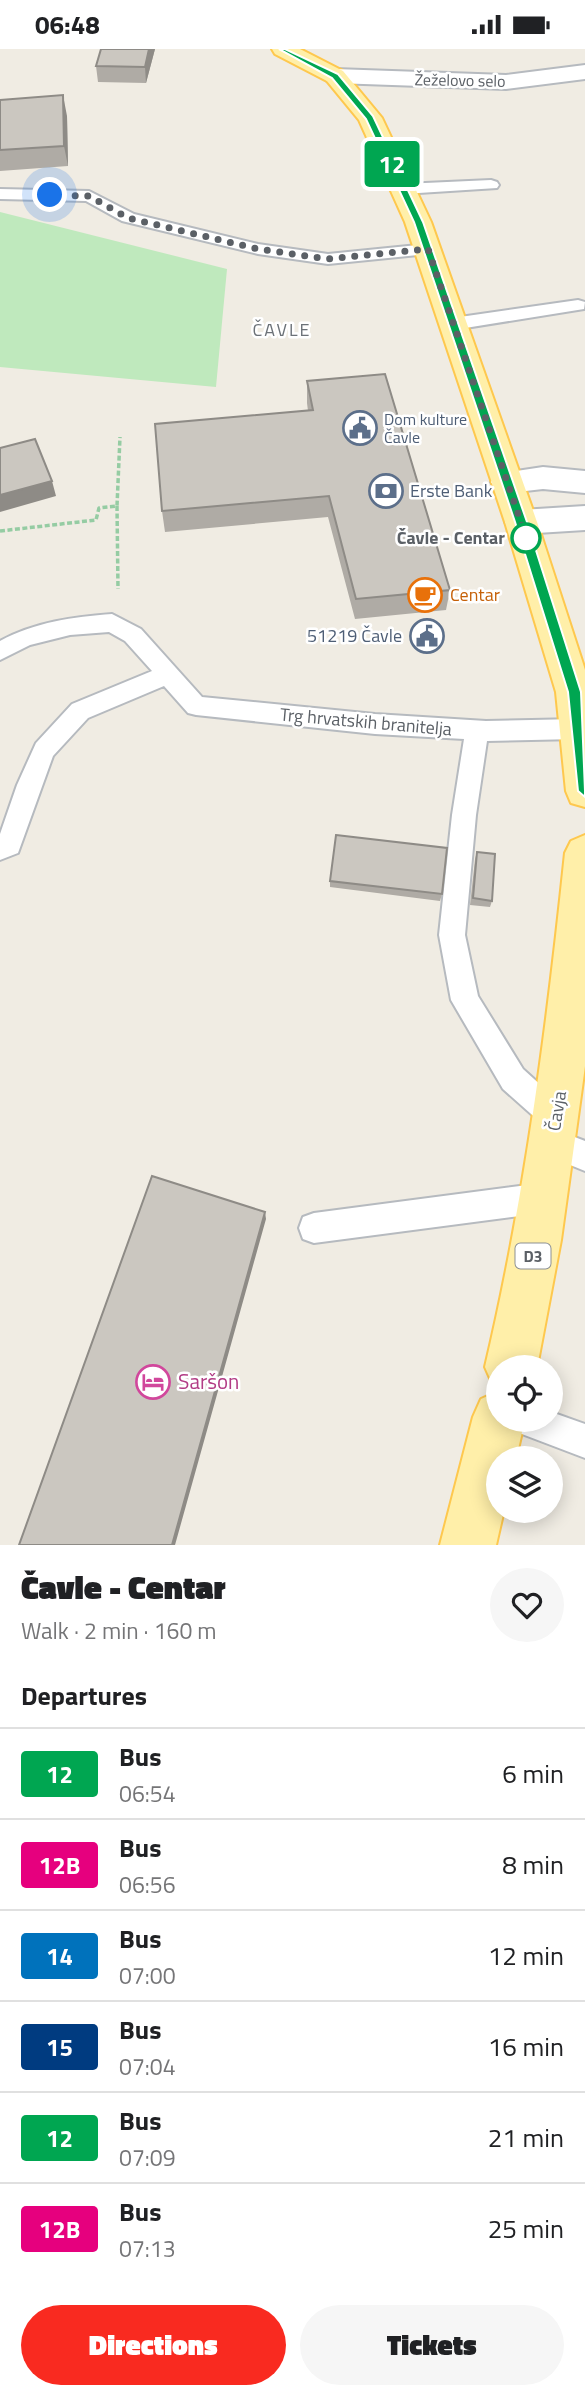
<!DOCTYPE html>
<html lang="en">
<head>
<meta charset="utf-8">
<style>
  body { margin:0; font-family:"Titillium Web",sans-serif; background:#f6f6f6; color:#202124; height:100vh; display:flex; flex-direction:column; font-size:26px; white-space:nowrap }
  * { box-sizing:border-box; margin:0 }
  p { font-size:23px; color:#757577 }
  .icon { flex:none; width:38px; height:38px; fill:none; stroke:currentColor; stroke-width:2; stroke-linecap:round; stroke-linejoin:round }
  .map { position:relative; height:1496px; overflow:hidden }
  .sheet { display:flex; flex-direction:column; background:#fff; flex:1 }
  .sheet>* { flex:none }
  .badge { padding:0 14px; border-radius:5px; font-size:24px; line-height:46px }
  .fabs { position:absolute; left:486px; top:1306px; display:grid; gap:14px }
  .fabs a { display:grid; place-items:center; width:77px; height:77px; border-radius:50%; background:#fff; box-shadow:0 4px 18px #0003; font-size:35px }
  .you { position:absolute; width:35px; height:35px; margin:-18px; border:5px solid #fff; border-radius:50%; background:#1a73e8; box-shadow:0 0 0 10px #1a73e833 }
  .map>.badge { position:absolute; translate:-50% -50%; box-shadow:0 0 0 4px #fff }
  h2 { padding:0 21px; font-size:26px; line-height:63px }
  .round { display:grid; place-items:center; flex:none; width:74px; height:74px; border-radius:37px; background:#f6f6f6 }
  .overview { display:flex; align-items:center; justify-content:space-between; height:119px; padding:0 21px }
  h1 { font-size:33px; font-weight:800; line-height:52px }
  .primary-button { display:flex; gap:14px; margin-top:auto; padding:14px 21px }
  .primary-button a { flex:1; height:80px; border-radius:42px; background:#f92a20; color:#fff; font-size:28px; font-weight:800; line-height:80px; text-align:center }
  .primary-button a+a { background:#f6f6f6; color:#202124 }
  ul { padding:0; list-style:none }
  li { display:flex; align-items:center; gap:21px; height:91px; padding:0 21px; border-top:2px solid #e0e0e0 }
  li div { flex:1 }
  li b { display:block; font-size:26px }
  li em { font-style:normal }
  li .badge { min-width:77px; font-weight:700; text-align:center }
  .status { display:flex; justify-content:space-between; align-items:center; height:49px; padding:0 35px; background:#fff; direction:ltr }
  .status svg { height:19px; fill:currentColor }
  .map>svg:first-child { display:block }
</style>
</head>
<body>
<div class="status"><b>06:48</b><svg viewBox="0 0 49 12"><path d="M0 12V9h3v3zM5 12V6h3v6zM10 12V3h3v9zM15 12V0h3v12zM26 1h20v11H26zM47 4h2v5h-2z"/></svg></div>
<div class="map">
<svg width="585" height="1496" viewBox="0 0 585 1496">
  <rect width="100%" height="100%" fill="#f0ece3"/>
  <path fill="#bfe9bd" d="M0,163L227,220L216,338L0,318Z"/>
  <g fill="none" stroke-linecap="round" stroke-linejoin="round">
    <g stroke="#b6babf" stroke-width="4">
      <path id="service" d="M491,131L497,133L499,136L497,139L403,145L395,140L403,135Z
        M0,140L89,142L134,165L258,195L328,205L428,195L436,200L428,205L328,215L258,205L122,172L86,152L0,150Z
        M578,251L585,253L584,260L453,281L444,275L453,269Z
        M112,565L141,580L202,648L375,665L486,672L578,670L585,673V687L578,690L487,692L476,766L465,886L478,947L523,1020L566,1059L571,1069L566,1079L559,1082L585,1092V1122L541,1104L536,1094L541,1084L548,1080L503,1040L451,951L439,886L452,766L464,690L375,685L196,666L188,664L164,637L88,669L53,707L18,804L0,811V785L17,736L36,694L72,655L152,622L125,592L109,583L70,586L30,596L0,611V592C35,573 73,568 112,565Z
        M543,1134L554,1138L558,1149L554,1160L543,1164L314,1194L303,1190L299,1179L303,1168L314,1164Z
        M551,1363L585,1375V1409L514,1382L509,1370H551Z"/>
    </g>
    <g stroke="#b6babf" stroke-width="4">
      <path id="minor" d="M585,16V30L506,40L335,34L327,32L324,27L327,22L335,20L506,26Z"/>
    </g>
    <g stroke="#b6babf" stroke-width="4">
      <path id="tertiary" d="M543,418L585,422V444L543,440L507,444L496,441L491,433L496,425Z
        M585,457V481L521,485L510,481L505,473L510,465L521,461Z"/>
    </g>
    <g stroke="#fec84e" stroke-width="4">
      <path id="primary" d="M272,0H300L343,22L382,69L431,173L537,473L585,621V758L571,754L566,742L556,643L505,473L405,173L359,71L327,32L275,5Z
        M585,786V1017L561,1191L537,1318H499V1338L493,1336L485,1318C525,1148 547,977 565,804L571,792Z
        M499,1342V1370H525L516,1409H499V1461H504L496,1496H440L473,1368L481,1350Z"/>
    </g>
    <path stroke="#95cca3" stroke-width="3.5" stroke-dasharray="5 2.5" stroke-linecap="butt" d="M117,457L118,540
      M0,482L96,471L99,459L117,457L120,388"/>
    <use href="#service" fill="#fff" fill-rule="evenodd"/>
    <use href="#minor" fill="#fff" fill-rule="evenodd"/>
    <use href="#tertiary" fill="#fff" fill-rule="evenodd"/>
    <use href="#primary" fill="#ffefa9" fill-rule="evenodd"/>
  </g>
  <path fill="#afaba5" d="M101,0H155L146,34L98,33L96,17Z
    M0,51L67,67L68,117L0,122Z
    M307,332L450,541L446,561L355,570L328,468L165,483L162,462L308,362L307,354Z
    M477,803L492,852L490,858L470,856L475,810Z
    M330,832L442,845L440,852L330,838Z"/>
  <path fill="#8e8b86" d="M149,0H155L146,34L145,18Z
    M63,46L67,67L68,117L64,97Z
    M52,432L56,447L0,463V446Z
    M265,1163L266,1170L175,1496H172Z"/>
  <path fill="#cbc7c0" stroke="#8e8b86" stroke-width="2" d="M101,0H149L145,18L96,17Z
    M63,46L64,97L0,101V51Z
    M385,325L450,541L356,550L329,447L162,462L155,375L313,361L307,332Z
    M35,390L52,432L0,446V399Z
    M336,786L447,799L442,845L330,832Z
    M477,803L495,805L492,852L473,849Z
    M152,1127L265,1163L172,1496H19Z"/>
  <path fill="#00a651" stroke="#fff" stroke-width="2" d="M279,0H285L338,25L373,67L423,173L527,473L581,643L585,742V748L578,742L568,643L515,473L414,173L366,70L332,29Z"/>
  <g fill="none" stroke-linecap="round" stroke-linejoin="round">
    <path stroke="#5b6066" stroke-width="7" stroke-dasharray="0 12.6" d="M50,146L89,147L128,169L258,200L328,210L428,200L528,494L526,489"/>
  </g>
  <defs>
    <g id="civic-ring" transform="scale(1.75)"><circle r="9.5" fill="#fff" stroke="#5c6f8a" stroke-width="1.5"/><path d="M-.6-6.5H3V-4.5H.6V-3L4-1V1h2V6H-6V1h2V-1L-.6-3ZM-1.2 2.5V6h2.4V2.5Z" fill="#5c6f8a"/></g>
    <g id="bank-ring" transform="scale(1.75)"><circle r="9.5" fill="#fff" stroke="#5c6f8a" stroke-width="1.5"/><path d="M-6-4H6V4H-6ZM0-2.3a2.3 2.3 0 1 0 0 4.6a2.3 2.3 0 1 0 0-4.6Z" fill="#5c6f8a"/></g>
    <g id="cafe-ring" transform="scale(1.75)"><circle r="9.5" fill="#fff" stroke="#e8710a" stroke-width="1.5"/><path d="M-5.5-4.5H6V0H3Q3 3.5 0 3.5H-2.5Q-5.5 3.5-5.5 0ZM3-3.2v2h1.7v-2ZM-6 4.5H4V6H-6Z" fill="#e8710a"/></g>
    <g id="hotel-ring" transform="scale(1.75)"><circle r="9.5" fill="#fff" stroke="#d1479c" stroke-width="1.5"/><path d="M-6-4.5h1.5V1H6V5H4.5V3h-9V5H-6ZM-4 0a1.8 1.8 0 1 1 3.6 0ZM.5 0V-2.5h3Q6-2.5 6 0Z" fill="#d1479c"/></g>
  </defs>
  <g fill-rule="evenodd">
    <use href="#civic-ring" x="360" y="379"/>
    <use href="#bank-ring" x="386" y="442"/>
    <use href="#cafe-ring" x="425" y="546"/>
    <use href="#civic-ring" x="427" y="587"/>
    <use href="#hotel-ring" x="153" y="1333"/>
  </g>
  <circle fill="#fff" stroke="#00a651" stroke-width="3.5" cx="526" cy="489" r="14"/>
  <g text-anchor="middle" stroke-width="5" stroke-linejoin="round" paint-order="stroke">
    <g font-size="16" fill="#5b6066" stroke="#fff">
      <text transform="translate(460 31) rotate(1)" y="6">Žeželovo selo</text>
    </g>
    <g font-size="16" fill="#4e5e75" stroke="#fff" text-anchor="start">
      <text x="384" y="376">Dom kulture<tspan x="384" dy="18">Čavle</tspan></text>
    </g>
    <rect fill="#fff" stroke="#8c9094" stroke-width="2" x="515.5" y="1194.5" width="35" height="25" rx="5"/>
    <g font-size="16" font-weight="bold" fill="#5b6066">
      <text x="533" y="1213">D3</text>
    </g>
    <g font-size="18" letter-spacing="2" fill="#6c7278" stroke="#fff">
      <text x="282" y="287">ČAVLE</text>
    </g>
    <g font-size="18" fill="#4e5e75" stroke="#fff" text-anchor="start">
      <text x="410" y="448">Erste Bank</text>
      <text x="402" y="593" text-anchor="end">51219 Čavle</text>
    </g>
    <g font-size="18" font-weight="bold" fill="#5b6066" stroke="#fff" text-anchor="end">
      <text x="505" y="495">Čavle - Centar</text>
    </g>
    <g font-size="18" fill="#c56008" stroke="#fff" text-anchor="start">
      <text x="450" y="552">Centar</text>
    </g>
    <g font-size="18" fill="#5b6066" stroke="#fff">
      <text transform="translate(366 673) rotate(5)" y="6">Trg hrvatskih branitelja</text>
      <text transform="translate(557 1062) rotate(-81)" y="6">Čavja</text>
    </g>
    <g font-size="21" fill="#b23c85" stroke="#fff" text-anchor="start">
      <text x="178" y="1340">Saršon</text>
    </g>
  </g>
</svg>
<div class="fabs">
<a><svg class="icon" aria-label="locate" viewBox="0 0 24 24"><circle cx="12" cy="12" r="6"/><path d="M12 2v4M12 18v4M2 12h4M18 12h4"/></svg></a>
<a><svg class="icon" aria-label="layers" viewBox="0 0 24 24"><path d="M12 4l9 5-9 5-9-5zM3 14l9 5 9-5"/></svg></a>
</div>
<div class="you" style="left:50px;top:146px"></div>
<b class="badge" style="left:392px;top:115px;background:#00a651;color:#fff">12</b>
</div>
<section class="sheet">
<div class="overview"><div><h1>Čavle - Centar</h1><p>Walk · 2 min · 160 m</p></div><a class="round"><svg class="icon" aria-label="heart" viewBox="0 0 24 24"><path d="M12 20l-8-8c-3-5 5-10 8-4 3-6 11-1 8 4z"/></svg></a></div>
<h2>Departures</h2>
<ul>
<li><span class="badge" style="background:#00a651;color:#fff">12</span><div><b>Bus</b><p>06:54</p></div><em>6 min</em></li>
<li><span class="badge" style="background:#e6007e;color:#fff">12B</span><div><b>Bus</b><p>06:56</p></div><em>8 min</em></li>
<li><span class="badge" style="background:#0072bc;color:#fff">14</span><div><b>Bus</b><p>07:00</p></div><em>12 min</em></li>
<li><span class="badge" style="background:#003b80;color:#fff">15</span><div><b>Bus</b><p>07:04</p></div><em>16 min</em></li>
<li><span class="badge" style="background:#00a651;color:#fff">12</span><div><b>Bus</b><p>07:09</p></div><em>21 min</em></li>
<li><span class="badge" style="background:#e6007e;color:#fff">12B</span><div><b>Bus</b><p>07:13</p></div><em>25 min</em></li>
</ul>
<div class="primary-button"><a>Directions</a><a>Tickets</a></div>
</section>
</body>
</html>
